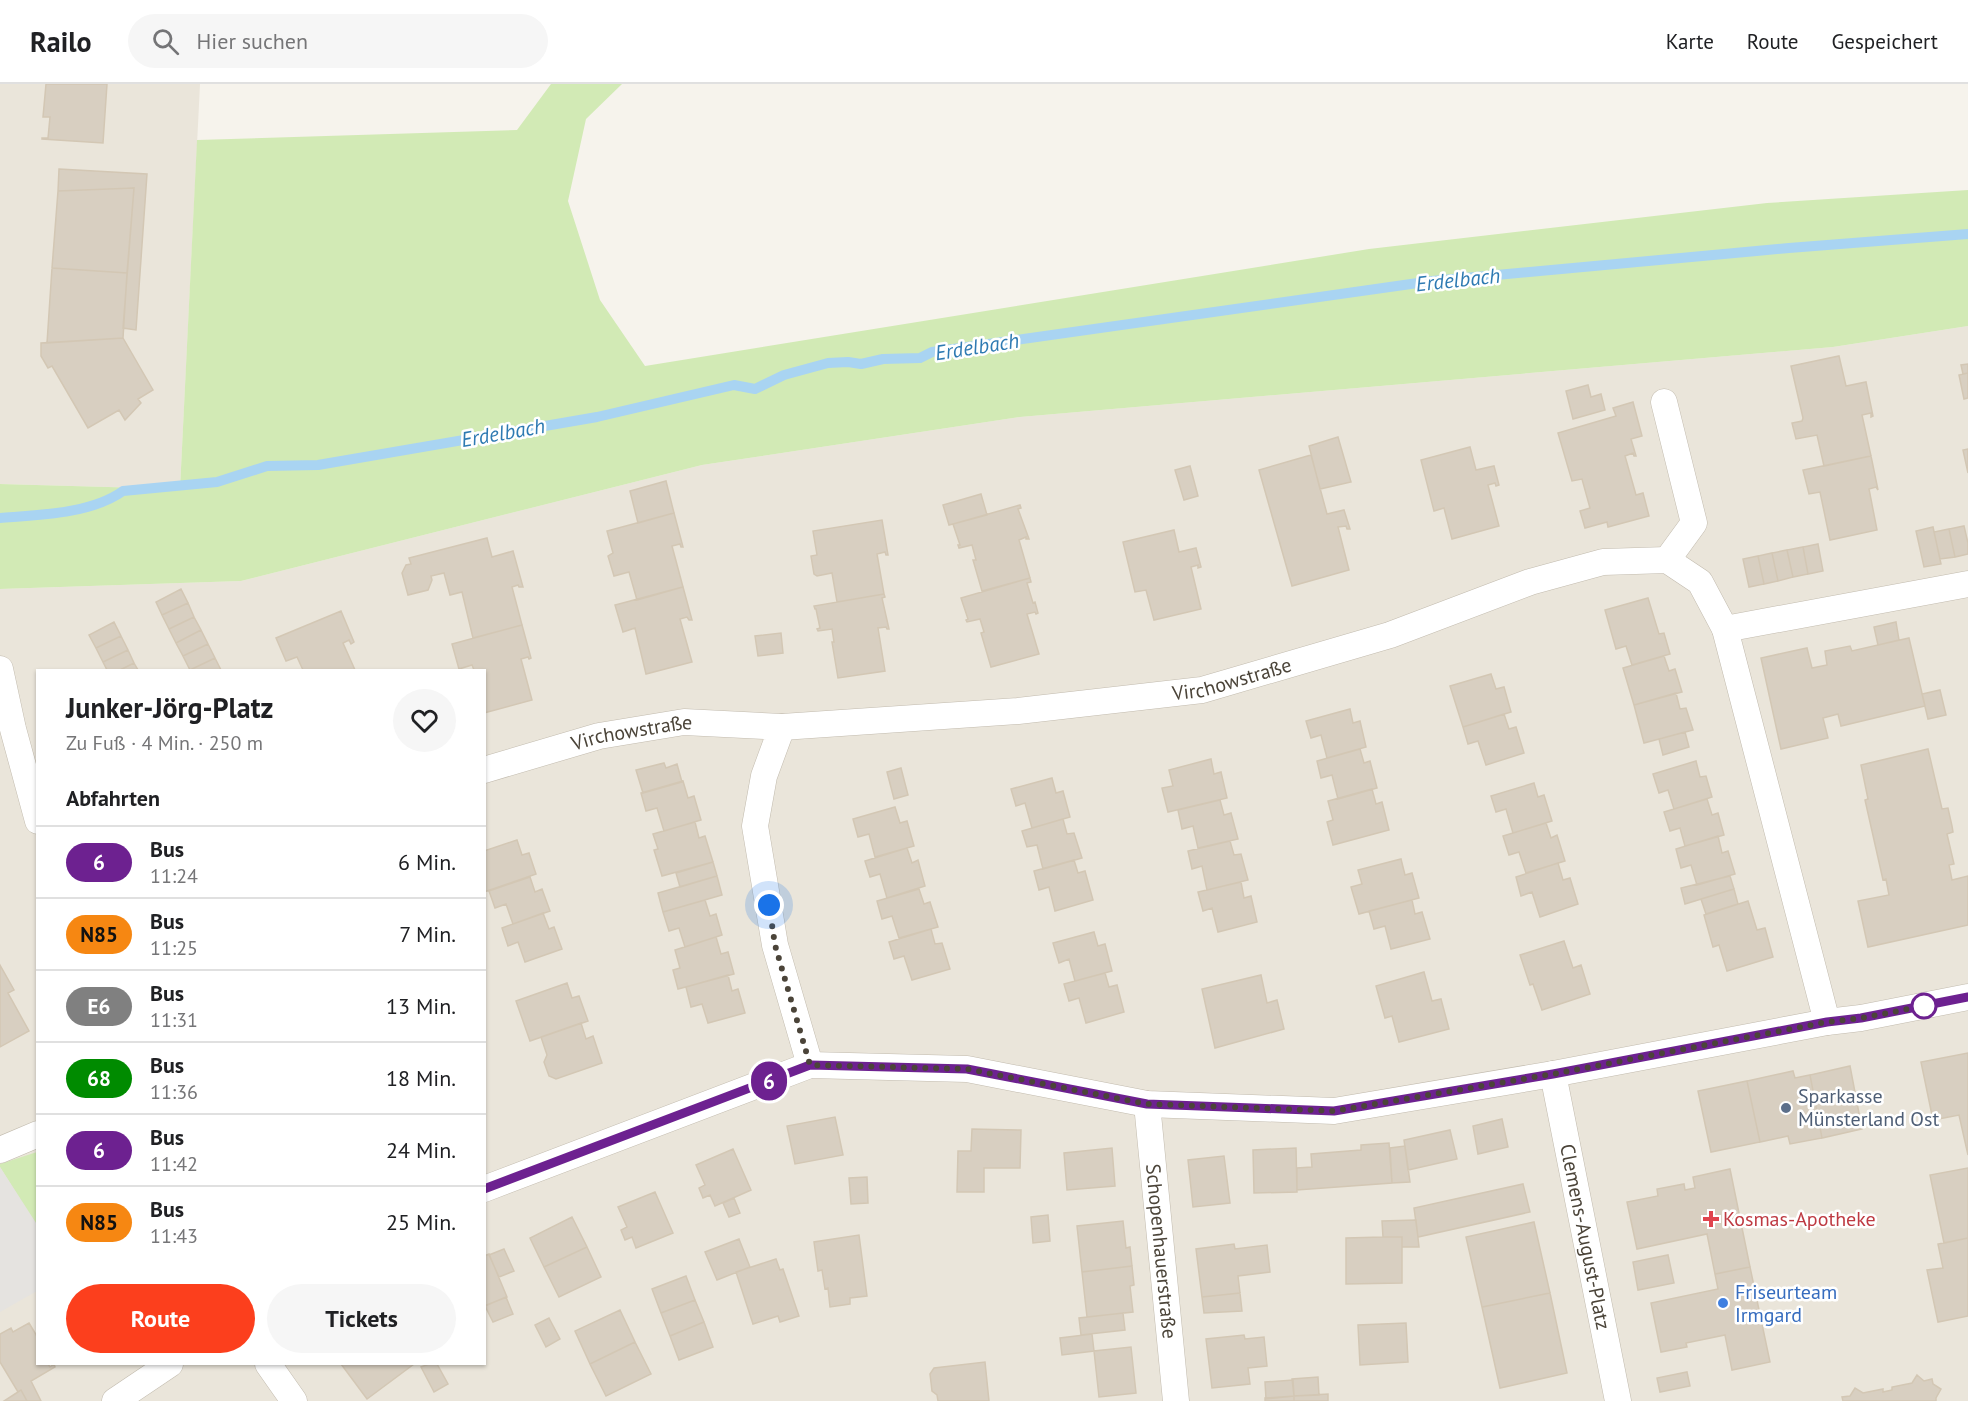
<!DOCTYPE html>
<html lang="de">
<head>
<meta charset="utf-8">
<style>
  body { margin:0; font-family:"PT Sans",sans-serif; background:#f6f6f6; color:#202124; height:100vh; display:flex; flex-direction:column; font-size:22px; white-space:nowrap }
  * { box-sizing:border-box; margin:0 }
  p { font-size:20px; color:#757577 }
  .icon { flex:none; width:33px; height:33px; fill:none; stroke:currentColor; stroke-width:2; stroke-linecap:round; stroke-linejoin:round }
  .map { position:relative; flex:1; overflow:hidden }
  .drawer { position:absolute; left:36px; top:585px; width:450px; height:696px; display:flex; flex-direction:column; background:#fff; border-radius:0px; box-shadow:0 2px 4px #0004 }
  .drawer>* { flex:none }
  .badge { padding:0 12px; border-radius:20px; font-size:21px; line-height:39px }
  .you { position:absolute; width:30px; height:30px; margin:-15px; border:4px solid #fff; border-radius:50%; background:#1a73e8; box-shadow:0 0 0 9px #1a73e833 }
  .map>.badge { position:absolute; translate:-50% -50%; box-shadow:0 0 0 3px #fff }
  h2 { padding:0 30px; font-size:22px; line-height:54px }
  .round { display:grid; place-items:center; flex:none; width:63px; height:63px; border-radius:32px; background:#f6f6f6 }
  .headline { display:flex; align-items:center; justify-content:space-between; height:102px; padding:0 30px }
  h1 { font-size:28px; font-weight:700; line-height:45px }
  .primary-button { display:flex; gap:12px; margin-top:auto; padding:12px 30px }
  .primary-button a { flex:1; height:69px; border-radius:36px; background:#fc3f1d; color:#fff; font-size:24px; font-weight:700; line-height:69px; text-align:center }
  .primary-button a+a { background:#f6f6f6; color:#202124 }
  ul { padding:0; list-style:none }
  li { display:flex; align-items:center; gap:18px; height:72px; padding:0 30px; border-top:2px solid #e0e0e0 }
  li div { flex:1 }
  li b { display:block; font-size:22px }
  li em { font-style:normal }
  li .badge { min-width:66px; font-weight:700; text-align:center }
  header { display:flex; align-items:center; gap:36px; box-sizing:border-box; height:84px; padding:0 30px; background:#fff; border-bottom:2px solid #e0e0e0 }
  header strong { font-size:28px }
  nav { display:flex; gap:33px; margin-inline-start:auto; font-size:21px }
  .search { width:420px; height:54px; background:#f6f6f6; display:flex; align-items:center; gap:15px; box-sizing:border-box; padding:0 21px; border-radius:33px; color:#757577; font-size:22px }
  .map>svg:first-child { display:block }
</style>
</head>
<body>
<header>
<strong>Railo</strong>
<div class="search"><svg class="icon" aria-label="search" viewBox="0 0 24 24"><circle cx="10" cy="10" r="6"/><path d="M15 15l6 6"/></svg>Hier suchen</div>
<nav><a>Karte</a><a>Route</a><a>Gespeichert</a></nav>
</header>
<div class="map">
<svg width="1968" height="1317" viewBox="0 0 1968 1317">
  <rect width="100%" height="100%" fill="#f6f3ec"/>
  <path fill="#eae5da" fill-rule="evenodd" d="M0,0H200L180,405L0,400Z
    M1968,242V1317H0V505L241,497L702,381L1020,333L1833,263ZM38,586H484V1280H38Z"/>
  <path fill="#d2eab5" d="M551,0H622L586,35L568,117L600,216L645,282L1369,165L1767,119L1968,106V242L1833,263L1020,333L702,381L241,497L0,505V400L180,405L197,56L517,46Z
    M37,1068V1142L0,1083V1080Z"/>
  <path fill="#e5e3e0" d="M0,1083L38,1142L37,1207L0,1228Z"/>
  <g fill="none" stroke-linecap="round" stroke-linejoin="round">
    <path stroke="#a9d4f2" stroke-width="10" d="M0,434C38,431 91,430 123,407L217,398L267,382L318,381L597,333L734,301L755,305L784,291L828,279L848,278L861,280L883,275L920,274L932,268L1432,197L1789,164L1968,150"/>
  </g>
  <path fill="#d8cfc1" stroke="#d3c7b4" stroke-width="1.5" d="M46,0H107L103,59L42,55V54H48L50,33H43Z
    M59,85L147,90L136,246L123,244L134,104L58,107Z
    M134,104L127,189L52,184L58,107Z
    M52,184L127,189L123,254L47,259Z
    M123,254L153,306L138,315L141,319L125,336L119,326L88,344L52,282L48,284L41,272V259Z
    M1839,272L1846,302L1866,298L1873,332L1871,333V329L1862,331L1871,372L1824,382L1817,351L1796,355L1792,339L1802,337L1803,334L1791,282Z
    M1968,280V289L1963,290L1961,281Z
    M1968,289V314L1964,315L1959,291Z
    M1588,301L1591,313L1601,310L1605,326L1573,335L1566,307Z
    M1633,318L1642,352L1631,355L1636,372H1634L1633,369L1625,372L1636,411L1643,409L1649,432L1608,443L1607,438L1585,444L1580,427L1590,424L1582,395L1572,397L1558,349L1616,332L1613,324Z
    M1338,353L1351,398L1320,405L1309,362Z
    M1470,363L1476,386L1494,382L1499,401L1496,402L1495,399L1488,401L1499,442L1452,455L1444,424L1434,427L1421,376Z
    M1968,365V389L1963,366Z
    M1311,371L1327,430L1344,426L1350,445H1347L1346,442L1338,443L1349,486L1292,502L1259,386Z
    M1871,372L1878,406L1876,403L1869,405L1877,446L1830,456L1820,408L1809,410L1803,386Z
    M1190,382L1198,412L1184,416L1175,386Z
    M666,397L674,429L638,439L630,407Z
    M981,410L987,431L949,441L943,421Z
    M1020,421L1021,424L1018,425L1029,455H1026V453L1019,456L1030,494L982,507L973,476H976L972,461L959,464L958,461H960L953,440Z
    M674,429L683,463H681L680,460L672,462L683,503L637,516L629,488L614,492L608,472L613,469L607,447Z
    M882,436L888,471H886L885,468L877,470L884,510L837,518L832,489L817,492L814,490L811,472L817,471L813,447Z
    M1964,442L1968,459V470L1955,473L1949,445Z
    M1933,443L1941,480L1924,483L1916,447Z
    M1949,445L1955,473L1940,475L1934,448Z
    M1174,446L1179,468L1196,464L1201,483L1198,484V481L1191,483L1201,525L1154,536L1146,506L1135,508L1123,458Z
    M487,454L492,473L513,467L523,503H519L518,501L512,503L522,541L473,554L462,508L450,511L444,489L431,492L432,496L428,506L408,511L402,489L406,481L411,480L409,474Z
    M1818,460L1823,487L1808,490L1803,463Z
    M1803,463L1808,490L1793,493L1787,466Z
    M1787,466L1793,493L1778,497L1772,469Z
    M1772,469L1778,497L1764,500L1758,472Z
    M1758,472L1764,500L1749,503L1743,475Z
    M1030,494L1031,498L1027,499L1033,519L1035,518L1038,529L1036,530L1035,528L1027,530L1039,570L991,583L981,549L984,548L980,535L967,538L966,536L968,535L961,514Z
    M683,503L692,536H689L687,533L680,535L692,578L646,590L635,544L623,548L615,521Z
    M181,505L188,519L162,531L156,518Z
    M884,510L885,513L882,514L889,545H887L886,543L878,544L885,587L838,594L832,558H834L832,545L818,547L817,545L820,544L816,525H815L814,522Z
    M1648,514L1659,550L1664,549L1670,570L1632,581L1626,562L1616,565L1605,526Z
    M188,519L194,533L169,545L162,531Z
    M341,527L354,558L351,560L349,556L343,559L355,586H303L297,573L286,577L276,554Z
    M194,533L201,546L176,559L169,545Z
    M114,538L121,552L96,564L89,551Z
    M1896,538L1899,556L1878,561L1874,543Z
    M522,541L531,574L529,575L528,573L521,575L532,616L484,629V586H474L472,581L459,585L452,560Z
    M201,546L208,560L183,572L176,559Z
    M781,549L783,569L758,572L755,552Z
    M121,552L128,566L103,578L96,564Z
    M1909,554L1925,622L1841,642L1838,630L1823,634L1828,654L1781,665L1761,574L1807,564L1812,584L1827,581L1825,567L1850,562L1852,567Z
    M208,560L215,574L190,586L183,572Z
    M128,566L134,579L120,586H107L103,578Z
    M1664,572L1669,587L1675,585L1682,608L1634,621L1623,584Z
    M215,574L221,586H190Z
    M134,579L138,586H120Z
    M1491,590L1496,605L1504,603L1511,628L1463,643L1450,602Z
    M1940,606L1946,631L1928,635L1922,610Z
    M1676,609L1680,625L1686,624L1693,646L1644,659L1634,621Z
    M1350,625L1353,639L1360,637L1366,663L1327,674L1321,651L1311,654L1306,637Z
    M1504,630L1509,645L1516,643L1524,669L1486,681L1478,657L1468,660L1463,643Z
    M1685,648L1689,663L1663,671L1659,655Z
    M1360,665L1364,679L1370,677L1377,704L1338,715L1332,691L1321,694L1317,677Z
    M1928,665L1942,725L1948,724L1952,742L1953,748L1947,750L1954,780L1949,781L1952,796L1968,792V841L1868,863L1858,817L1889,811L1886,795L1883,796L1865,716L1868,715L1861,681Z
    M1211,675L1214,690L1221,688L1227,714L1168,728L1162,704L1173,702L1169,686Z
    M1696,677L1700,693L1706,692L1712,713L1674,725L1668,706L1659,709L1653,690Z
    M664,679L666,684L677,680L682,698L643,709L636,686Z
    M901,684L908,711L894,715L887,688Z
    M1052,694L1056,709L1063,707L1070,733L1032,744L1025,719L1016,722L1011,705Z
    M683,697L688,714L694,712L701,736L664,747L657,724L646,727L641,709Z
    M1534,699L1538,713L1544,711L1552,737L1513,749L1506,725L1496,728L1491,712Z
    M1372,705L1376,720L1382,718L1389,746L1333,761L1327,738L1333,736L1328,717Z
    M1707,715L1712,731L1718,729L1724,751L1685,762L1680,744L1670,747L1664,728Z
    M1220,716L1224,731L1231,729L1238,755L1198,764L1193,742L1182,745L1178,726Z
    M895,723L900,739L907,737L914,762L875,773L869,750L858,753L853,735Z
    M1063,735L1067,750L1074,749L1082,774L1043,785L1037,761L1027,763L1022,747Z
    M695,738L699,754L705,752L713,778L662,792L654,766L658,765L653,750Z
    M1546,739L1551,754L1557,751L1565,777L1526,789L1519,768L1509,771L1503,752Z
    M1718,752L1722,769L1728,767L1735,790L1697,801L1691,781L1681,784L1676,765Z
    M517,756L522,771L529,769L536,790L484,808V767Z
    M1230,757L1234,771L1241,770L1248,796L1207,806L1202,782L1192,785L1188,767Z
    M907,764L912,779L918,776L925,802L887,814L880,790L870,793L865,777Z
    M1401,775L1405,791L1412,789L1419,814L1359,830L1351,803L1362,800L1358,786Z
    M1074,776L1078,789L1085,787L1093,816L1055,827L1049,803L1039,806L1034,787Z
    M713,778L717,792L680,803L676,789Z
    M1558,779L1563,796L1570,794L1578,820L1540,833L1532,808L1521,812L1516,793Z
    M717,792L722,811L663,828L658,809Z
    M1730,792L1734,805L1685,820L1681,804Z
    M530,793L535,808L542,805L550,827L513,840L506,820L495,824L489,807Z
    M1241,798L1244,814L1251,812L1257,838L1218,848L1212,824L1203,827L1198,808Z
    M919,805L924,820L930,818L938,843L899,854L892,832L882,835L877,817Z
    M1734,805L1738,820L1706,830L1701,815Z
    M705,816L710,832L716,830L722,851L685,863L679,844L669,847L663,828Z
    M1412,816L1415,830L1422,828L1430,855L1391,865L1385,842L1374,845L1369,827Z
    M1748,817L1757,846L1765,844L1773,873L1727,887L1719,861L1713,863L1704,831Z
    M543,829L549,845L554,843L562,865L525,878L518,858L508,862L502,844Z
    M931,845L935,860L942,859L950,885L912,896L904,872L894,875L889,858Z
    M1094,848L1098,862L1105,860L1112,887L1075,897L1069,875L1059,879L1053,859Z
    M716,853L721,870L728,868L734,890L678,905L673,886L680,884L675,866Z
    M1564,857L1573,884L1581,881L1590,910L1542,926L1533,900L1530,901L1520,871Z
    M0,881L14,906L8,909L29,947L0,963Z
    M1424,888L1432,917L1441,915L1449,945L1399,958L1392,932L1385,934L1376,902Z
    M1105,889L1109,903L1117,901L1124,928L1086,939L1079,914L1069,917L1064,900Z
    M728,891L732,907L738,905L745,929L708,939L702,920L691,923L686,903Z
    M1261,891L1267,919L1277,916L1284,945L1215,964L1202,905Z
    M567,899L572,914L579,912L588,937L530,957L516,917Z
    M581,939L586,955L593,952L602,979L556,995L549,992L544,978L547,971L541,953Z
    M1968,969V1071L1959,1031L1933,1036L1921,978Z
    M1850,982L1862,1045L1822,1054L1810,991Z
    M1793,987L1795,994L1810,991L1822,1054L1790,1060L1788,1052L1760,1058L1747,997Z
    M1747,997L1760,1058L1711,1068L1698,1007Z
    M835,1033L843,1071L795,1080L787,1042Z
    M1502,1035L1508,1063L1478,1070L1473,1042Z
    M972,1045L1021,1046L1020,1084H984V1108H957L958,1067H971Z
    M1450,1046L1457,1075L1408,1086L1404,1056Z
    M1389,1059L1392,1099L1297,1106V1084L1312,1083L1311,1070L1361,1066V1061Z
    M1405,1062L1410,1098L1392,1099L1390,1064Z
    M1112,1064L1115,1102L1067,1106L1064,1069Z
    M1296,1064L1297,1108L1254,1109L1253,1066Z
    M733,1065L751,1106L715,1122L710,1111L703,1114L699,1104L705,1101L696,1081Z
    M1224,1072L1230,1119L1193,1123L1188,1076Z
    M1968,1084V1154L1944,1159L1930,1091Z
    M1730,1085L1750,1183L1715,1190L1707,1150L1637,1165L1627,1118L1658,1112L1657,1105L1684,1100L1685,1106L1695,1104L1693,1093Z
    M867,1093L868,1119L851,1120L849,1094Z
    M1523,1100L1530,1128L1418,1153L1414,1124Z
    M655,1108L673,1149L636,1164L632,1153L625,1156L621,1146L627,1143L618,1123Z
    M734,1114L740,1129L729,1133L723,1119Z
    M1048,1131L1050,1157L1033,1159L1031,1133Z
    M572,1133L587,1163L544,1183L530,1154Z
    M1416,1136L1419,1163H1402V1153H1383L1382,1137Z
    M1123,1137L1126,1164L1130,1163L1132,1182L1082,1188L1077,1142Z
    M1534,1138L1550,1209L1482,1223L1466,1153Z
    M859,1151L867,1212L850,1214V1220L830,1223L828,1204L825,1205L822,1186L818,1187L814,1158Z
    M1383,1153H1402V1199L1346,1200V1154Z
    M1968,1154V1232L1938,1238L1927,1186L1943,1184L1938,1160Z
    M739,1155L750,1183L717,1196L705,1168Z
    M1234,1160L1235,1165L1267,1161L1270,1188L1238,1192L1240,1209L1202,1213L1196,1165Z
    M587,1163L601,1193L559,1213L544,1183Z
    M504,1165L514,1187L499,1193L489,1171Z
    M489,1170L507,1213L484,1222V1172Z
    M1668,1171L1674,1199L1638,1206L1633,1178Z
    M776,1175L780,1186L783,1185L799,1232L780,1238L778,1232L753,1240L736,1188Z
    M1132,1182L1134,1201L1130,1202L1133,1228L1087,1233L1082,1188Z
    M1750,1183L1770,1278L1732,1286L1725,1251L1686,1259L1687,1263L1661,1268L1651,1219L1718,1205L1715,1190Z
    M686,1192L695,1216L661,1229L652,1205Z
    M1240,1209L1242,1227L1204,1229L1202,1213Z
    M1550,1209L1567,1289L1500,1304L1482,1223Z
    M506,1213L513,1230L493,1238L485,1222Z
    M695,1216L704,1238L670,1252L661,1229Z
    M620,1226L635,1258L590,1280L575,1247Z
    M1123,1229L1125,1246L1081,1251L1079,1234Z
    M549,1234L560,1255L546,1263L535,1241Z
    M704,1238L713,1263L679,1276L670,1252Z
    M29,1239L38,1254V1280H48L50,1283L54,1280L55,1283L31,1297L41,1317H27L21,1306L18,1308L0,1278V1250L11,1244L13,1248Z
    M1406,1239L1408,1278L1360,1281L1358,1241Z
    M1092,1250L1094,1267L1062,1271L1060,1254Z
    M1244,1251L1245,1255L1264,1253L1267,1282L1248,1284L1250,1300L1212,1304L1206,1255Z
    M635,1258L651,1290L606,1312L590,1280Z
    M1131,1263L1136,1309L1099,1313L1094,1267Z
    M985,1278L989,1317H938L937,1311L932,1307L930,1290L934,1284Z
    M341,1280H414L367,1315Z
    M429,1280H437L448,1300L434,1308L421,1283Z
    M1687,1288L1690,1302L1660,1308L1657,1294Z
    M1917,1291L1924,1297L1932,1295L1933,1300L1941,1305L1936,1314V1317H1843L1842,1313L1850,1312L1855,1304L1863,1309L1883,1305V1308L1892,1306V1303L1912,1299Z
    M1318,1293L1319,1311L1294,1312L1292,1295Z
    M1293,1296L1294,1312L1266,1315L1265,1298Z
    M21,1306L27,1317H4L18,1308Z
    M1328,1310V1317H1294V1312Z
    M1294,1312V1317H1265V1314Z"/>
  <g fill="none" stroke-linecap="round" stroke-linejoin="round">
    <g stroke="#c2bbae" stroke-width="27">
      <g id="street">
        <path d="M1664,318L1694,439L1667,476"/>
        <path d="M0,585L13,645L38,737"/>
        <path id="s1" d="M782,643L1018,627L1202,606L1390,551L1530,498L1603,478L1667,476L1700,498L1725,545"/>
        <path id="s2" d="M484,686L599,652L684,638L782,643L764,692L755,742L775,861L810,981"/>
        <path d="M1827,938L1725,545L1968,500"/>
        <path id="s3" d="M1553,990L1618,1317"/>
        <path id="s4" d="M1147,1020L1176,1317"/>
        <path d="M0,1066L38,1050"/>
        <path d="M484,1105L810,981L967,985L1147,1020L1334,1027L1553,990L1827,938L1861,934L1968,913"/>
        <path d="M268,1280L294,1317"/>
        <path d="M115,1317L170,1280"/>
      </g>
    </g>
    <use href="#street" stroke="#fff" stroke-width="26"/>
  </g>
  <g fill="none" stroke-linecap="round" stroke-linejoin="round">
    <g stroke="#fff" stroke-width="14">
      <path id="line" d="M484,1105L810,981L967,985L1147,1020L1334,1027L1553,990L1827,938L1861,934L1968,913"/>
    </g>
    <use href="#line" stroke="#6d2190" stroke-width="9"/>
    <path stroke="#4b4439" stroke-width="6" stroke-dasharray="0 10.8" d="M769,821L775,861L810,981L967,985L1147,1020L1334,1027L1553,990L1827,938L1861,934L1924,922"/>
  </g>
  <circle fill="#fff" stroke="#6d2190" stroke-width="3" cx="1924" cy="922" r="12"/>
  <circle fill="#5c6f8a" stroke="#fff" stroke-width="2" cx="1786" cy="1024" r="6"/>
  <path fill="#e0444e" stroke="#fff" stroke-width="2" d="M1708 1126h6v6h6v6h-6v6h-6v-6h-6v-6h6z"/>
  <circle fill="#3f7fe0" stroke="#fff" stroke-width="2" cx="1723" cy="1219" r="6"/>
  <g text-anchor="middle" stroke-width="5" stroke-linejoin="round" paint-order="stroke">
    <g font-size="20" fill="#4b4439" stroke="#fff">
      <text dy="7" stroke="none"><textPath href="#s1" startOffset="453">Virchowstraße</textPath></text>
      <text dy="7" stroke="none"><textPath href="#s2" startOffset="153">Virchowstraße</textPath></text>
      <text dy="7" stroke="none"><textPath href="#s3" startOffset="166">Clemens-August-Platz</textPath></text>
      <text dy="7" stroke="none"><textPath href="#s4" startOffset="148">Schopenhauerstraße</textPath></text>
    </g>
    <g font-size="20" fill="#4e5e75" stroke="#fff" text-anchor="start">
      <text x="1798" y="1019">Sparkasse<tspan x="1798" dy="23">Münsterland Ost</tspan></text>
    </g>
    <g font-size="20" fill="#be3a42" stroke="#fff" text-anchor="start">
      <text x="1723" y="1142">Kosmas-Apotheke</text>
    </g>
    <g font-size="20" fill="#366cbe" stroke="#fff" text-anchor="start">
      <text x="1735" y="1215">Friseurteam<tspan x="1735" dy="23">Irmgard</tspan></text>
    </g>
    <g font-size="21" font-style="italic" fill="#2e7ab2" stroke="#fff">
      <text transform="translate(1458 196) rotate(-6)" y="7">Erdelbach</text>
      <text transform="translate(977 263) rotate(-9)" y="7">Erdelbach</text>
      <text transform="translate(503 349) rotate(-10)" y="7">Erdelbach</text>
    </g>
  </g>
</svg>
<div class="you" style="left:769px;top:821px"></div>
<b class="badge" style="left:769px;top:997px;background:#6d2190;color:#fff">6</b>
<section class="drawer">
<div class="headline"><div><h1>Junker-Jörg-Platz</h1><p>Zu Fuß · 4 Min. · 250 m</p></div><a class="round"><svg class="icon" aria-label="heart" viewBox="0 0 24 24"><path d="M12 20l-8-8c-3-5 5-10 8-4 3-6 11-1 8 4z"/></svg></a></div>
<h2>Abfahrten</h2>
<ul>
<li><span class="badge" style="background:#6d2190;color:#fff">6</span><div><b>Bus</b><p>11:24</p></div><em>6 Min.</em></li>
<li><span class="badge" style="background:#f68712;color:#111">N85</span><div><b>Bus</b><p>11:25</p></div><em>7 Min.</em></li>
<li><span class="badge" style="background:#808080;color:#fff">E6</span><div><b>Bus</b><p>11:31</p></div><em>13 Min.</em></li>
<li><span class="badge" style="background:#008b00;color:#fff">68</span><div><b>Bus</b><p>11:36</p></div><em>18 Min.</em></li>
<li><span class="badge" style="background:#6d2190;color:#fff">6</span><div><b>Bus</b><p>11:42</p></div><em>24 Min.</em></li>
<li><span class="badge" style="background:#f68712;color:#111">N85</span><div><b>Bus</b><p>11:43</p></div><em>25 Min.</em></li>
</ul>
<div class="primary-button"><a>Route</a><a>Tickets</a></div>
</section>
</div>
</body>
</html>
